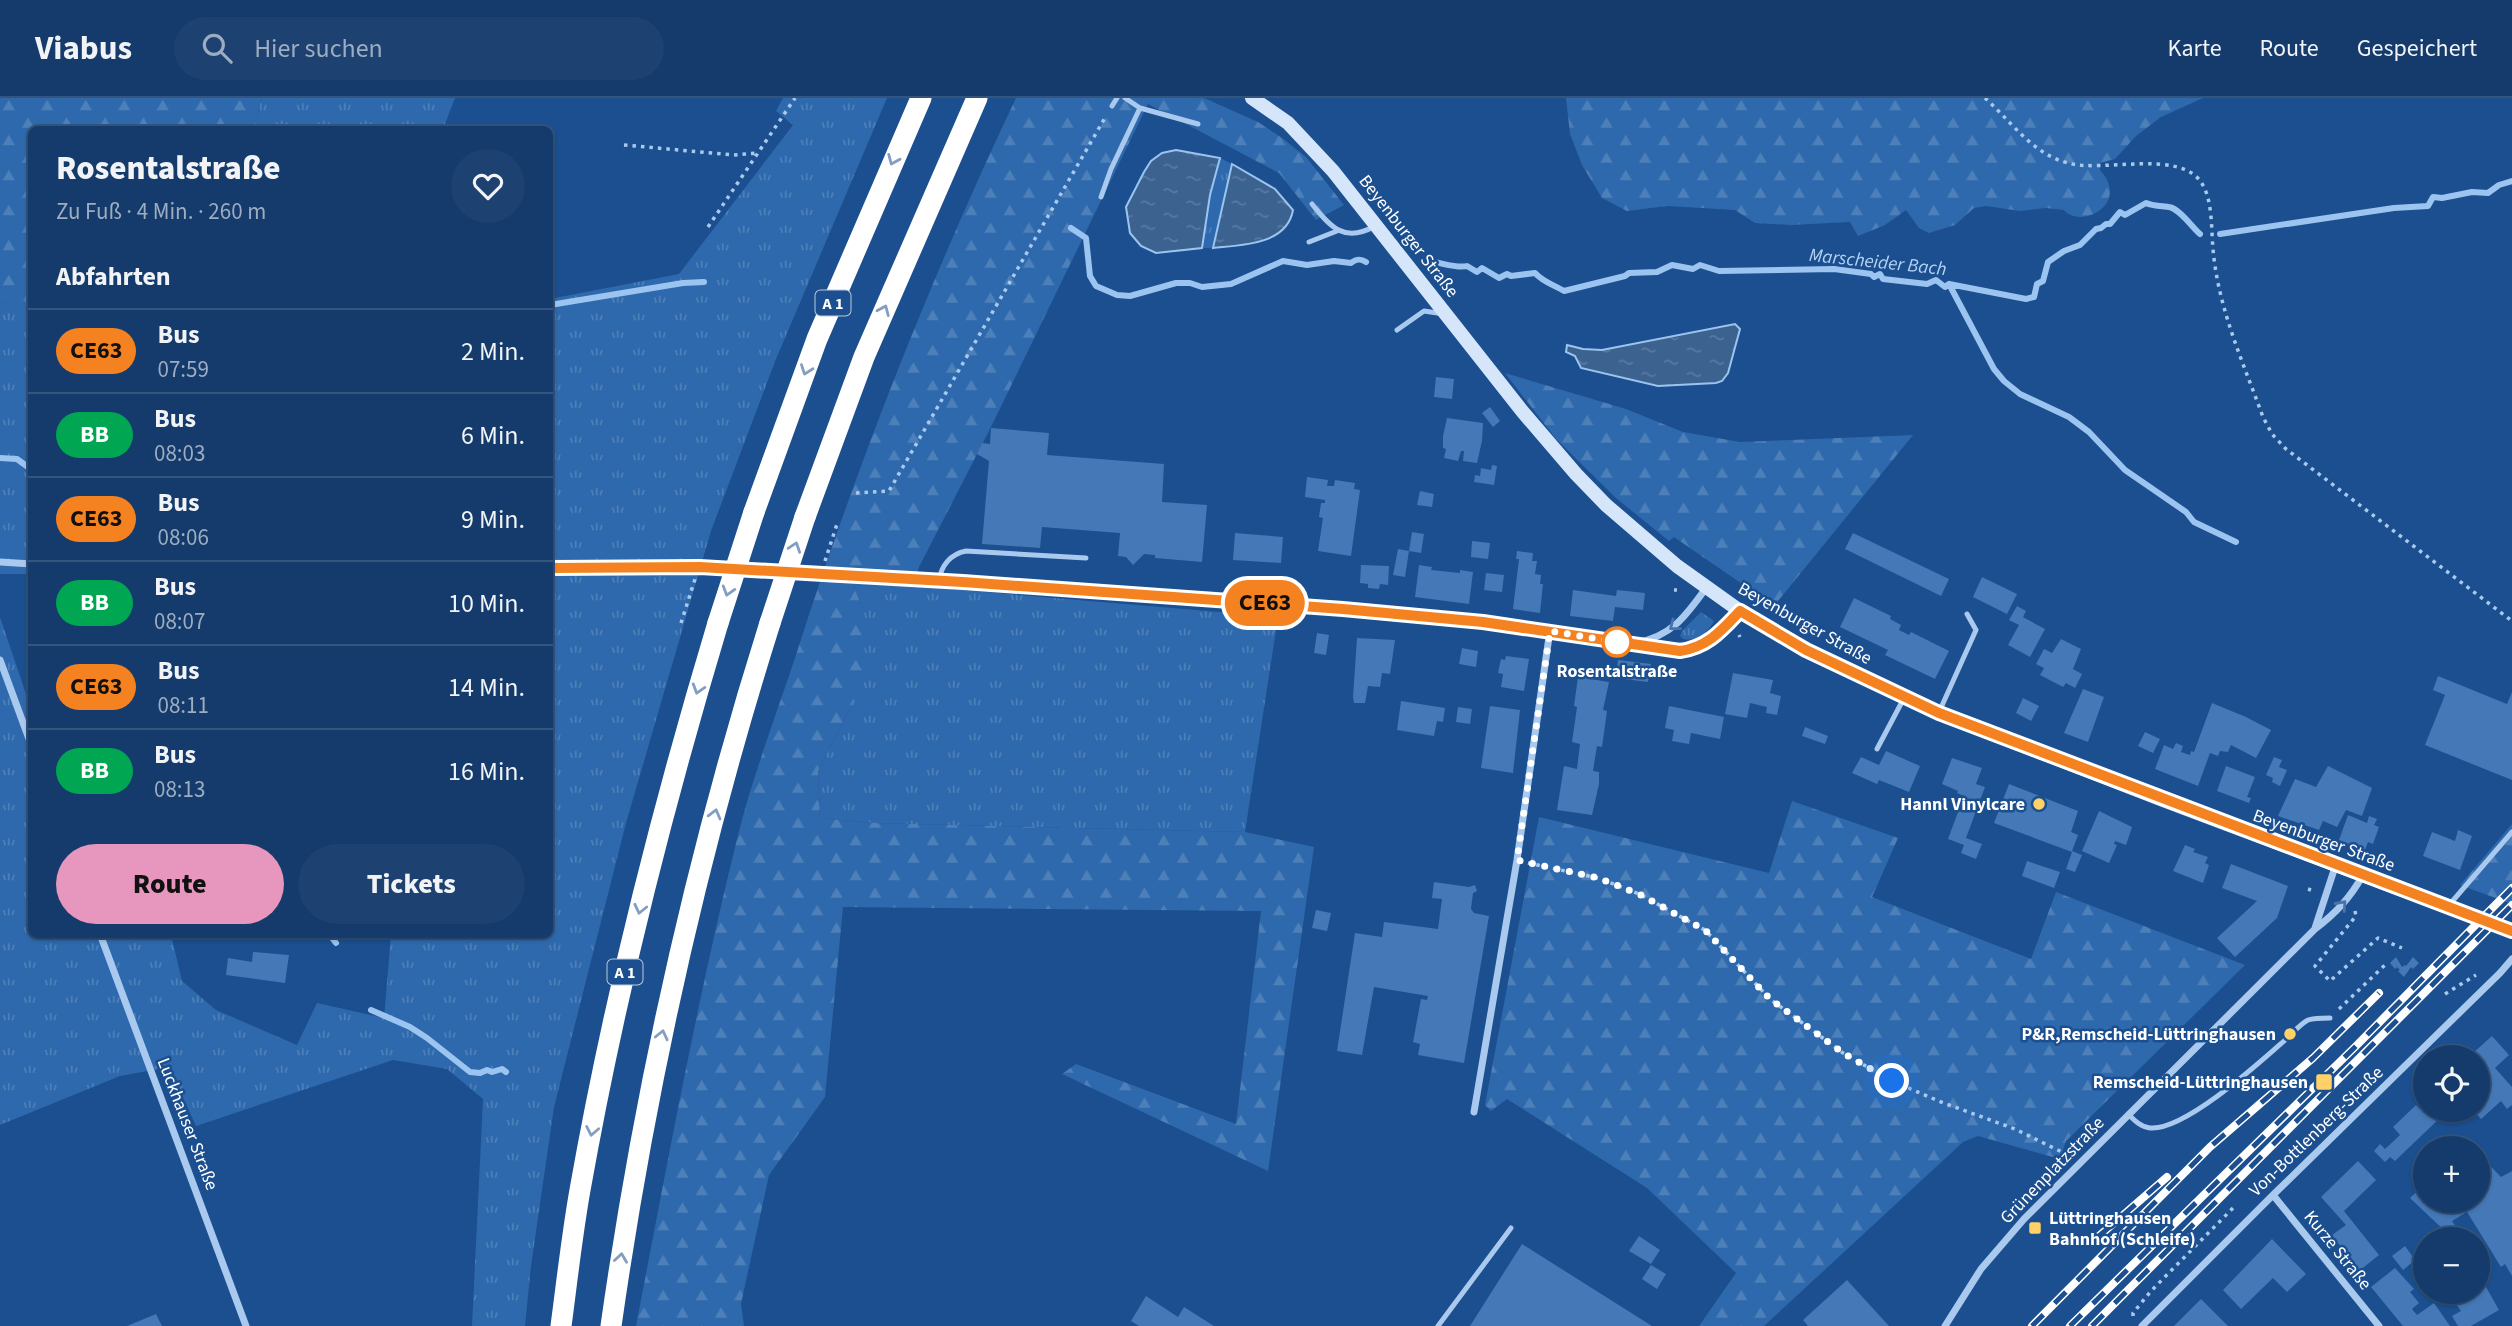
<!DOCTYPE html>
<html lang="de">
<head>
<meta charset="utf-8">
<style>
  body { margin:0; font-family:"Source Sans 3",sans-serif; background:#1d4271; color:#f1f3f6; height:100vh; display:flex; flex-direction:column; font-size:26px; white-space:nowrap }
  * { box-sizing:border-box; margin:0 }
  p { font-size:23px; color:#9dadc1 }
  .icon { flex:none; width:38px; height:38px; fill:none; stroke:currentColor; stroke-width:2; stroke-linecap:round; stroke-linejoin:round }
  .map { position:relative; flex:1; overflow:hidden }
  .drawer { position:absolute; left:28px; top:28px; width:525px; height:812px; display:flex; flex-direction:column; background:#143b6b; border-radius:10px; box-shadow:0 2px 5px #0004,0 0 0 2px #33557e }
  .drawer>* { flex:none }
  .badge { padding:0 14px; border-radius:23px; font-size:24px; line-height:46px }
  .buttons { position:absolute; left:2413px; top:947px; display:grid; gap:14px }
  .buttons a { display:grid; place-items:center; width:77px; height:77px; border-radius:50%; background:#143b6b; box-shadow:0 2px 5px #0004,0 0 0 2px #33557e; font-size:35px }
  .you { position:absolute; width:35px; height:35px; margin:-18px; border:5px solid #fff; border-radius:50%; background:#1a73e8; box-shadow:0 0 0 10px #1a73e833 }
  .map>.badge { position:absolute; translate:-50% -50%; box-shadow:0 0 0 4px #fff }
  h2 { padding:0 28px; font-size:26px; line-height:63px }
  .round { display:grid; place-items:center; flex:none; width:74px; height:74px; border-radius:37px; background:#1d4271 }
  .overview { display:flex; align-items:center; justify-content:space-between; height:119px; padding:0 28px }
  h1 { font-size:33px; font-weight:800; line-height:52px }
  .button { display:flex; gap:14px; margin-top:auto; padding:14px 28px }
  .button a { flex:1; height:80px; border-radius:42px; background:#e797bd; color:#111; font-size:28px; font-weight:800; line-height:80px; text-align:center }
  .button a+a { background:#1d4271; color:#f1f3f6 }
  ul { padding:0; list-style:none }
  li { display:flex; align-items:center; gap:21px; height:84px; padding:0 28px; border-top:2px solid #33557e }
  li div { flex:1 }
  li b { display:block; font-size:26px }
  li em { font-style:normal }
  li .badge { min-width:77px; font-weight:700; text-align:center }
  header { display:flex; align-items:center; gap:42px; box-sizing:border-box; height:98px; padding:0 35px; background:#143b6b; border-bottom:2px solid #33557e }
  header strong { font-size:33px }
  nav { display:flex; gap:38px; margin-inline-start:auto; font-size:24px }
  .search { width:490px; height:63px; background:#1d4271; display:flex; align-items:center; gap:18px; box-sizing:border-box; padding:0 24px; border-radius:38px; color:#9dadc1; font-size:26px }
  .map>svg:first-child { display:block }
</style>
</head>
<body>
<header>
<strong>Viabus</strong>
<div class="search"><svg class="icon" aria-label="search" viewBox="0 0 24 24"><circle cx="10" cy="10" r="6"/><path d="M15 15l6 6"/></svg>Hier suchen</div>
<nav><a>Karte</a><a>Route</a><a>Gespeichert</a></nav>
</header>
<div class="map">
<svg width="2512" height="1228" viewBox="0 0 2512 1228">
  <defs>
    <pattern id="grass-tufts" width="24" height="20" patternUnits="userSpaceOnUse" patternTransform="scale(1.75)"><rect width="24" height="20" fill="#2e69ad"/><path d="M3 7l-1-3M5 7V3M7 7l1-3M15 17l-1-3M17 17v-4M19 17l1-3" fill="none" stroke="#4d80b9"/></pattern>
    <pattern id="forest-firs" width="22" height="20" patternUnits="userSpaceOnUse" patternTransform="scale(1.75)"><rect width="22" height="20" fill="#2e69ad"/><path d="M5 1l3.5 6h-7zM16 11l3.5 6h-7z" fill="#4d80b9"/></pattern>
    <pattern id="water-ripples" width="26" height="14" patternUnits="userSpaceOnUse" patternTransform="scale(1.75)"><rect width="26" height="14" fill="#3c6290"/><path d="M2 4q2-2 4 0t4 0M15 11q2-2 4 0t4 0" fill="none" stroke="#597aa1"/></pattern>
  </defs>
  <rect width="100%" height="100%" fill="#1b4f8f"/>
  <path fill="url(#grass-tufts)" d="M261,0H455L443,31H255Z
    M783,0H887L776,261L711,433L626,725L554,1009L531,1168L525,1228H472L483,1001L447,971L393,962L196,1028L169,969L120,978L0,1027V519L31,611L32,836L171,837L182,883L216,912L297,947L317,905L384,920L391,837L550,836V201L679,176L793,27L776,13Z
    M1220,60L1232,66L1213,150H1202L1210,97Z
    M31,201V476H0V205Z
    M853,487L914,488L1278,519L1245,734L874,725L820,720L818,673L851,608L864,513Z
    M1701,514L1714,523C1707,535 1698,544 1683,541L1680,538L1682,533Z"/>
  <path fill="url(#forest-firs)" d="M0,0H261L255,31L32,32L31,202L0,205Z
    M1016,0H1204L1258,24L1282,40L1306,59L1344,107L1316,122L1279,75L1148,6L990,331L919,469L914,488L853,487L864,513L867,532L862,572L851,608L818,673L820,720L874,725L1245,734L1314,749L1268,1073L1062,976L1076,966L1236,1026L1261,813L843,809L825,999L769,1077L741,1206L744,1228H636C668,1062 698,897 739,733C754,675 776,617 795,560C856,369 930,181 1016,0Z
    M1566,0H2203L2161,19L2136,38L2115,61L2100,65V72C2131,106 2081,132 2064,112L2046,110L2020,113L1986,108L1974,110L1955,127L1929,135L1919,130L1906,112L1885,127L1858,138L1850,124L1791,127L1755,125L1735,112L1667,108L1627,113L1602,100L1582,67L1570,36Z
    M1505,275L1626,311L1683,334L1740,344L1913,337L1774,508L1674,439L1669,443L1616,400L1556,341Z
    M1792,703L1898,740L1872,799L2031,861L2056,794L2245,867L2066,1043L2060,1061L1978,1038L1963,1044L1764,1228H1699L1736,1175L1647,1090L1507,1001L1491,1013L1485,1007L1539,719L1769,775Z
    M2512,726V806L2460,787Z"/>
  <path fill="url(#water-ripples)" stroke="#9cc4f0" stroke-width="2" d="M1176,52L1220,60L1210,97L1202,150L1156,155L1141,148L1130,135L1126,109L1144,74L1151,63L1162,55Z
    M1232,66L1275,91L1293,112C1287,147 1241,147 1213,150Z
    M1735,226L1740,231L1728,275L1722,283L1716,285L1658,288L1581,270L1575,258L1566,254L1567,247L1583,251L1602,252Z"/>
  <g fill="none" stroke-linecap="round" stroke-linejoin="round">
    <path stroke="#9cc4f0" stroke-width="6" d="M1071,130L1086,140L1090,178L1096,188L1117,197L1130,198L1176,185H1190L1202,189L1231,186L1283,163L1307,167L1334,163L1351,165C1356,161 1360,160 1366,164
      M2220,136L2394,110L2428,108L2433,99L2442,100L2472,94L2488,95L2499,87L2512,83
      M1427,163C1440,164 1457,171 1467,168L1477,174L1482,170L1499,180L1507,176L1511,178L1535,175C1543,184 1554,187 1564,193L1625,178L1629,175L1657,174L1672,167L1693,171L1700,167L1719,173L1834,171L1871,176L1874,179L1880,176L1883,181L1927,186L1936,182L1945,189L1949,186L2026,201L2034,199L2037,186L2043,183L2048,164L2064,153L2080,147L2096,131L2101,130L2106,126H2110L2120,114L2125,117L2146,105C2155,109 2160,107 2169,109C2180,111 2191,128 2200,136
      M1949,186L1994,271L2004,283L2020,296L2069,319L2089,334L2125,372L2186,414L2194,424L2236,444
      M550,207L683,185L704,184
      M0,360L17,361L32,372
      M329,836L336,845
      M371,912L410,929L427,940L470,974L480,975L487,972L492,974L502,971L506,974"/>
  </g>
  <path fill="#4478b7" d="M1436,279L1454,281L1452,301L1434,299Z
    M1490,309L1500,323L1493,329L1482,315Z
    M1447,320L1483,325L1482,343L1477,365L1463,363L1464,353H1461L1458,363L1444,360L1446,351L1443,350V338Z
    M991,330L1049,335L1047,357L1164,366L1162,404L1207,407L1202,464L1155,460V457L1144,456L1133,467L1126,459L1118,458L1120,435L1042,429L1040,450L982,446L989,363L977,356L982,345L990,346Z
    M1492,367L1497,368L1494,387L1474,384L1475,377L1480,378L1481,370L1491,372Z
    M1307,379L1328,382L1327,388H1334L1335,382L1355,385L1354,391L1360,392L1351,458L1318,453L1323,420L1319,419L1321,405H1325V402L1305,399Z
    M1420,393L1434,396L1432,409L1417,407Z
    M1412,434L1424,436L1421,455L1409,453Z
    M1235,435L1283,439L1281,465L1233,462Z
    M1853,435L1949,481L1941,498L1845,451Z
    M1472,443L1490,445L1488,461L1471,459Z
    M1398,451L1409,453L1405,479L1393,477Z
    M1517,453L1533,455L1532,463H1537L1535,476L1541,477L1540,486H1543L1540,515L1513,511L1519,461H1516Z
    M1361,467L1389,468L1388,487L1380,486L1379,491L1368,490V486L1360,485Z
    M1419,467L1432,469L1431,472L1460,475V472L1473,474L1469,506L1415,499Z
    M1486,475L1504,477L1502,494L1484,492Z
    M1982,479L2017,496L2007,516L1973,499Z
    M1573,492L1616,498L1617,492L1645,495L1643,512L1615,509L1613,523L1570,518Z
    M1854,500L1891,518L1890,521L1901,527L1899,532L1909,537L1911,534L1949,553L1935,581L1885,557L1888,552L1840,529Z
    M2017,508L2026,513L2023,519L2045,531L2030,559L2008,547L2019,527L2009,522Z
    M1317,535L1329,537L1326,557L1314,555Z
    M1357,540L1395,542L1390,576L1382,575L1380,589L1368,588L1365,605H1354L1353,599Z
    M2061,541L2081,551L2073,571L2082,576L2075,590L2066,585L2063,589L2040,577L2044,570L2036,566L2044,551L2052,555Z
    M1462,550L1478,553L1476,569L1459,566Z
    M1506,558L1529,561L1524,593L1501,589L1503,576L1498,575L1501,561L1505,562Z
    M1618,562L1651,566L1648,584L1616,580Z
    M1733,575L1773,582L1770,595L1781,598L1777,617L1766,615L1767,609L1750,605L1747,620L1725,616Z
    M2438,578L2507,606L2512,594V682L2425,647L2445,597L2433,592Z
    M1578,579L1609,584L1603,612L1607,613L1602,649L1597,648L1593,673L1599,674V686L1592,717L1557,712L1564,668L1577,671L1580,646L1572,644L1577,609L1574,608Z
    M2083,591L2104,599L2088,644L2064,635Z
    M2023,600L2039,608L2031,623L2016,615Z
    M1401,603L1445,610L1443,624L1437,623L1434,638L1397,632Z
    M2212,605L2246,619L2271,632L2256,660L2231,647L2228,654L2220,653L2218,658L2210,655L2198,688L2155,671L2164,647L2173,651L2176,645L2183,648L2181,654L2190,657L2191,653L2194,654Z
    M1490,608L1520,612L1513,675L1481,670Z
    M1669,608L1724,619L1720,641L1691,635L1689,646L1672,643L1674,632L1665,630Z
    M1458,609L1472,611L1470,626L1456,624Z
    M1805,629L1828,638L1825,646L1802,638Z
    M2145,634L2160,641L2153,655L2138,648Z
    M1886,653L1920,668L1909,694L1879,682L1877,686L1852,675L1861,659L1879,667Z
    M2274,659L2282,662L2279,669L2287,672L2280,688L2272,684L2273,680L2266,677Z
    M1952,660L1982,670L1976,686L1985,689L1966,740L1982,746L1976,761L1961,755L1964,747L1948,741L1964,698L1957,695L1958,693L1942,686Z
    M2226,668L2255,679L2247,699L2251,700L2249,705L2217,693Z
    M2328,668L2372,690L2362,718L2346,712L2337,729L2323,723L2319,732L2278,718L2295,681L2316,689Z
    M2009,686L2078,713L2071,734L2078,737L2072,753L2082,757L2075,774L2066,771L2072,754L1994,725Z
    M2099,713L2132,729L2126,747L2115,743L2114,746L2117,747L2109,765L2082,753Z
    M2348,717L2367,725L2369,718L2377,721L2374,727L2379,729L2373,746L2368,744L2365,752L2339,742Z
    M2458,732L2472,738L2460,772L2423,758L2432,734L2455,743Z
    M2185,747L2195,751L2193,754L2208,759L2205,765L2209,767L2203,785L2173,773Z
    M2027,763L2060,774L2054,790L2022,778Z
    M2231,766L2288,788L2277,820L2235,859L2217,840L2257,803L2222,790Z
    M1434,784L1469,789L1475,787L1477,793L1473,795L1471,811L1474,815L1489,818L1464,965L1418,957L1420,946L1413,944L1421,901L1427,902L1428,898L1374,889L1362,957L1337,953L1355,835L1382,839L1384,824L1438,831L1442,801L1432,800Z
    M1316,812L1331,815L1327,833L1312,830Z
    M253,854L289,857L285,885L226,877L228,860L252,864Z
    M2396,859L2402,869L2405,867L2406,868L2413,859L2419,865L2413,871L2411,869L2404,879L2398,873L2400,872L2397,869L2395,871L2390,865Z
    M2492,938L2509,957L2495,970L2512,989V1007L2507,1011L2501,1003L2481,1021L2473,1012H2478V978L2485,971L2478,963V959L2472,956Z
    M2416,1007L2421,1012L2426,1008V1012H2437L2443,1017L2395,1063L2390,1059L2385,1064L2374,1053L2380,1046L2385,1051L2400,1037L2393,1029Z
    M2449,1012H2467L2470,1015L2460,1024Z
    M2478,1055L2501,1079L2512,1073V1178L2505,1166L2501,1169L2467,1114L2452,1123L2457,1130L2448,1136L2410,1100L2426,1085V1102H2478Z
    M2358,1063L2376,1082L2344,1113L2379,1157L2359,1173L2332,1137L2346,1127L2321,1099Z
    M1639,1138L1660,1152L1651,1166L1629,1153Z
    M2272,1141L2306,1176L2287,1194L2273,1180L2241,1211L2223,1192Z
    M1522,1146L1652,1228H1470Z
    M2405,1148L2415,1162L2403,1172L2392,1158Z
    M1651,1167L1666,1176L1657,1191L1642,1181Z
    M2395,1170L2414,1191L2410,1194L2419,1205L2412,1211L2417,1217L2434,1205L2450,1228H2403L2371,1189Z
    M1847,1182L1889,1228H1808L1803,1222Z
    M2486,1189L2499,1212L2471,1228H2458L2452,1218L2461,1213L2456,1206Z
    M1146,1198L1178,1219L1184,1209L1214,1228H1139L1131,1223Z
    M2201,1201L2228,1228H2174Z
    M156,1216L162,1228H127Z"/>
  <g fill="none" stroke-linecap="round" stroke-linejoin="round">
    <path stroke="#3d69a0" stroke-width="7" stroke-dasharray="7 3.5" stroke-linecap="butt" d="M700,469L820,476"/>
    <path stroke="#a9c9ee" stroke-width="3.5" stroke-dasharray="3.5 5" stroke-linecap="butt" d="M1985,0C2011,23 2032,56 2068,65C2102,75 2178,51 2201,84C2213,102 2211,130 2213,151C2218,210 2243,264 2263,319L2272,336L2286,351L2512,523
      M624,47L734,57L758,55
      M708,129L795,0
      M856,395L889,393L1106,18
      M825,463L838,423
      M1674,492H1677
      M681,525L695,481
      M1739,537L1740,539
      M1528,765L1598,780L1639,796L1705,832L1770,901L1843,955L1892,983L1941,1004L2015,1031L2070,1058
      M2308,791L2311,792
      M2355,813L2356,818L2315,868L2330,883L2378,840L2402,850
      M2445,896L2476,877
      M2339,911L2386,866
      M2133,1218V1215L2151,1193L2235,1108"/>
    <path stroke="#a9c9ee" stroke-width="5" d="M1112,8L1117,0
      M1140,10L1198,26
      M1101,99L1111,71L1140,10L1125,0
      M1312,106C1331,130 1345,145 1375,128
      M1309,144L1337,133
      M1397,232L1424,213L1444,216
      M939,483C941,467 951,456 966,453L1086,460
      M1940,612L1976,532L1967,516
      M1877,651L1904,600
      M2450,806L2512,734
      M2128,1016C2135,1023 2141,1029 2150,1030C2184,1033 2258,966 2284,943C2291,937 2300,926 2308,922C2314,920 2323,920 2330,920
      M1438,1228L1511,1130"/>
    <path stroke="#a9c9ee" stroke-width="7" d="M0,464L32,466
      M550,470L700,469
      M820,476L1378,514L1483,524L1680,553C1708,549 1722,532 1740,513
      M1635,545C1671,539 1686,518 1706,490
      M0,562L32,649
      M2315,830L2336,766
      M100,836L246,1228
      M1474,1014L1517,762L1550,532
      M2273,1097L2379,1228
      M1945,1228L1981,1171L2024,1121L2315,831C2336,815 2350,800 2363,777
      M2142,1228L2273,1097L2500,875L2512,861"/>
    <path stroke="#d6e6fa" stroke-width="14" d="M1252,0L1288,25L1333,73L1522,313L1576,376L1606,407L1677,468L1740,513L1806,552L1939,615L2163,702L2512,833"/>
    <path stroke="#fff" stroke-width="21" d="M754,414L817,241L921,0
      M805,419L864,259L977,0
      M561,1228C567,1183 572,1137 580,1092C614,900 662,711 718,525
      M611,1228C645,989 697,756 770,525"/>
    <g stroke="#fff" stroke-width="8">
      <path id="rail" d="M2099,1138L2167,1079
        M2032,1228L2210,1049L2313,960L2379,895
        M2070,1228L2356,948L2512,790
        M2092,1228L2512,807"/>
    </g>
    <use href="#rail" stroke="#1b4f8f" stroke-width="5" stroke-dasharray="16" stroke-linecap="butt"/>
    <path stroke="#fff" stroke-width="21" d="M718,525L754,414
      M770,525L805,419"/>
  </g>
  <defs><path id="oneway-chevron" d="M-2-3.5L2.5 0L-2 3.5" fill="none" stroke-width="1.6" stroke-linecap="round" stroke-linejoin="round" transform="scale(1.75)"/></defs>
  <g stroke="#829ec1">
    <use href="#oneway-chevron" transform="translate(893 62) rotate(113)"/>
    <use href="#oneway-chevron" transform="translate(884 212) rotate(-67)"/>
    <use href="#oneway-chevron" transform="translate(806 272) rotate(110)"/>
    <use href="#oneway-chevron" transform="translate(795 449) rotate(-71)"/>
    <use href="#oneway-chevron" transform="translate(728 493) rotate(107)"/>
    <use href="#oneway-chevron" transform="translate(698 591) rotate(107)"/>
    <use href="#oneway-chevron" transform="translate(715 716) rotate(-75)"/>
    <use href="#oneway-chevron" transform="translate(640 811) rotate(103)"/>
    <use href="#oneway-chevron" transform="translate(662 937) rotate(-77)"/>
    <use href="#oneway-chevron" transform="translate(592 1033) rotate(101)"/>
    <use href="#oneway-chevron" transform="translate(621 1160) rotate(-82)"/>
  </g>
  <g stroke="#4674ac">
    <use href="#oneway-chevron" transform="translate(1674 528) rotate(142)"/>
    <use href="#oneway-chevron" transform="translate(2342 807) rotate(-48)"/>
  </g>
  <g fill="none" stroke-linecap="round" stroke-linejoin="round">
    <g stroke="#fff" stroke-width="16">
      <path id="line" d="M550,470L700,469L963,484L1343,511L1483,524L1680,553C1708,549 1722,532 1740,513L1806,552L1939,615L2512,833"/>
    </g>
    <use href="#line" stroke="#f58220" stroke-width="10"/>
    <path stroke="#fff" stroke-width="7" stroke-dasharray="0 12.6" d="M1617,544L1550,533L1517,762L1598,780L1639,796L1705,832L1770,901L1843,955L1892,983"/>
  </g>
  <circle fill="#fff" stroke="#f58220" stroke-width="3.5" cx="1617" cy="544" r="14"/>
  <g fill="#ffd166" stroke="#1b4f8f" stroke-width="2.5">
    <circle cx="2039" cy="706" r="7"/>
    <circle cx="2290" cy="936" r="7"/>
    <rect x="2315" y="975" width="18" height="18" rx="3.5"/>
    <rect x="2028" y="1123" width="14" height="14" rx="3.5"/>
  </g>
  <g text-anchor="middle" stroke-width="5" stroke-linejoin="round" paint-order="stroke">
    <g fill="#1b4f8f" stroke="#bbcadd" stroke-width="2">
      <rect x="815.5" y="192.5" width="35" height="25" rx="5"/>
      <rect x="607.5" y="861.5" width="35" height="25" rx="5"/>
    </g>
    <g font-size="16" font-weight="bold" fill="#fff">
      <text x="833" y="211">A 1</text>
      <text x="625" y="880">A 1</text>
    </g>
    <g font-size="18" fill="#fff" stroke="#1b4f8f">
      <text transform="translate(1409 138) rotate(52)" y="6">Beyenburger Straße</text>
      <text transform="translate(1805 525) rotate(29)" y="6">Beyenburger Straße</text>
      <text transform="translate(2324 742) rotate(20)" y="6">Beyenburger Straße</text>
      <text transform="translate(188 1026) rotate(69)" y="6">Luckhauser Straße</text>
      <text transform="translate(2316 1033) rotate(-44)" y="6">Von-Bottlenberg-Straße</text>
      <text transform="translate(2052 1072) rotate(-46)" y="6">Grünenplatzstraße</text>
      <text transform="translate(2338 1152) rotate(51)" y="6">Kurze Straße</text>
    </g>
    <g font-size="18" font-weight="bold" fill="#fff" stroke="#1b4f8f">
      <text x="1617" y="579">Rosentalstraße</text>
    </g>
    <g font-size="18" font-weight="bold" fill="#fff" stroke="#1b4f8f" text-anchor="end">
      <text x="2025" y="712">Hannl Vinylcare</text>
      <text x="2276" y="942">P&amp;R,Remscheid-Lüttringhausen</text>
      <text x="2308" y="990">Remscheid-Lüttringhausen</text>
      <text x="2049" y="1126" text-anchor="start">Lüttringhausen<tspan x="2049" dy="21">Bahnhof (Schleife)</tspan></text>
    </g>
    <g font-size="19" font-style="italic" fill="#b5d3f5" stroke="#1b4f8f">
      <text transform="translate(1878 163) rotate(6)" y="7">Marscheider Bach</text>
    </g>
  </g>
</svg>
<div class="buttons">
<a><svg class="icon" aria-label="locate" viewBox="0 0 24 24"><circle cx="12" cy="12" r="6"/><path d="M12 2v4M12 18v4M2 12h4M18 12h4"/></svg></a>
<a>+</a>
<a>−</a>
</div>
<div class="you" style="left:1892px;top:983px"></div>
<b class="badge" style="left:1265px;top:505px;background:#f58220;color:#111">CE63</b>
<section class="drawer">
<div class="overview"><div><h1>Rosentalstraße</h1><p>Zu Fuß · 4 Min. · 260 m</p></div><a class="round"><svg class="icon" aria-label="heart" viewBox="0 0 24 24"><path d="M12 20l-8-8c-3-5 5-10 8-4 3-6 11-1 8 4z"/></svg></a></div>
<h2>Abfahrten</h2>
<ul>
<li><span class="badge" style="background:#f58220;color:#111">CE63</span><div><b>Bus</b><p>07:59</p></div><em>2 Min.</em></li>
<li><span class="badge" style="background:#00a651;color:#fff">BB</span><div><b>Bus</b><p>08:03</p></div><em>6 Min.</em></li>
<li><span class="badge" style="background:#f58220;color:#111">CE63</span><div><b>Bus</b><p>08:06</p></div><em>9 Min.</em></li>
<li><span class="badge" style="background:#00a651;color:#fff">BB</span><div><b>Bus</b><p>08:07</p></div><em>10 Min.</em></li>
<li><span class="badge" style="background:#f58220;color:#111">CE63</span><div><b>Bus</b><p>08:11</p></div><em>14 Min.</em></li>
<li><span class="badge" style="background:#00a651;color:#fff">BB</span><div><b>Bus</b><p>08:13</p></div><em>16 Min.</em></li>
</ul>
<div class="button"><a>Route</a><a>Tickets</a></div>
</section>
</div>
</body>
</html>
